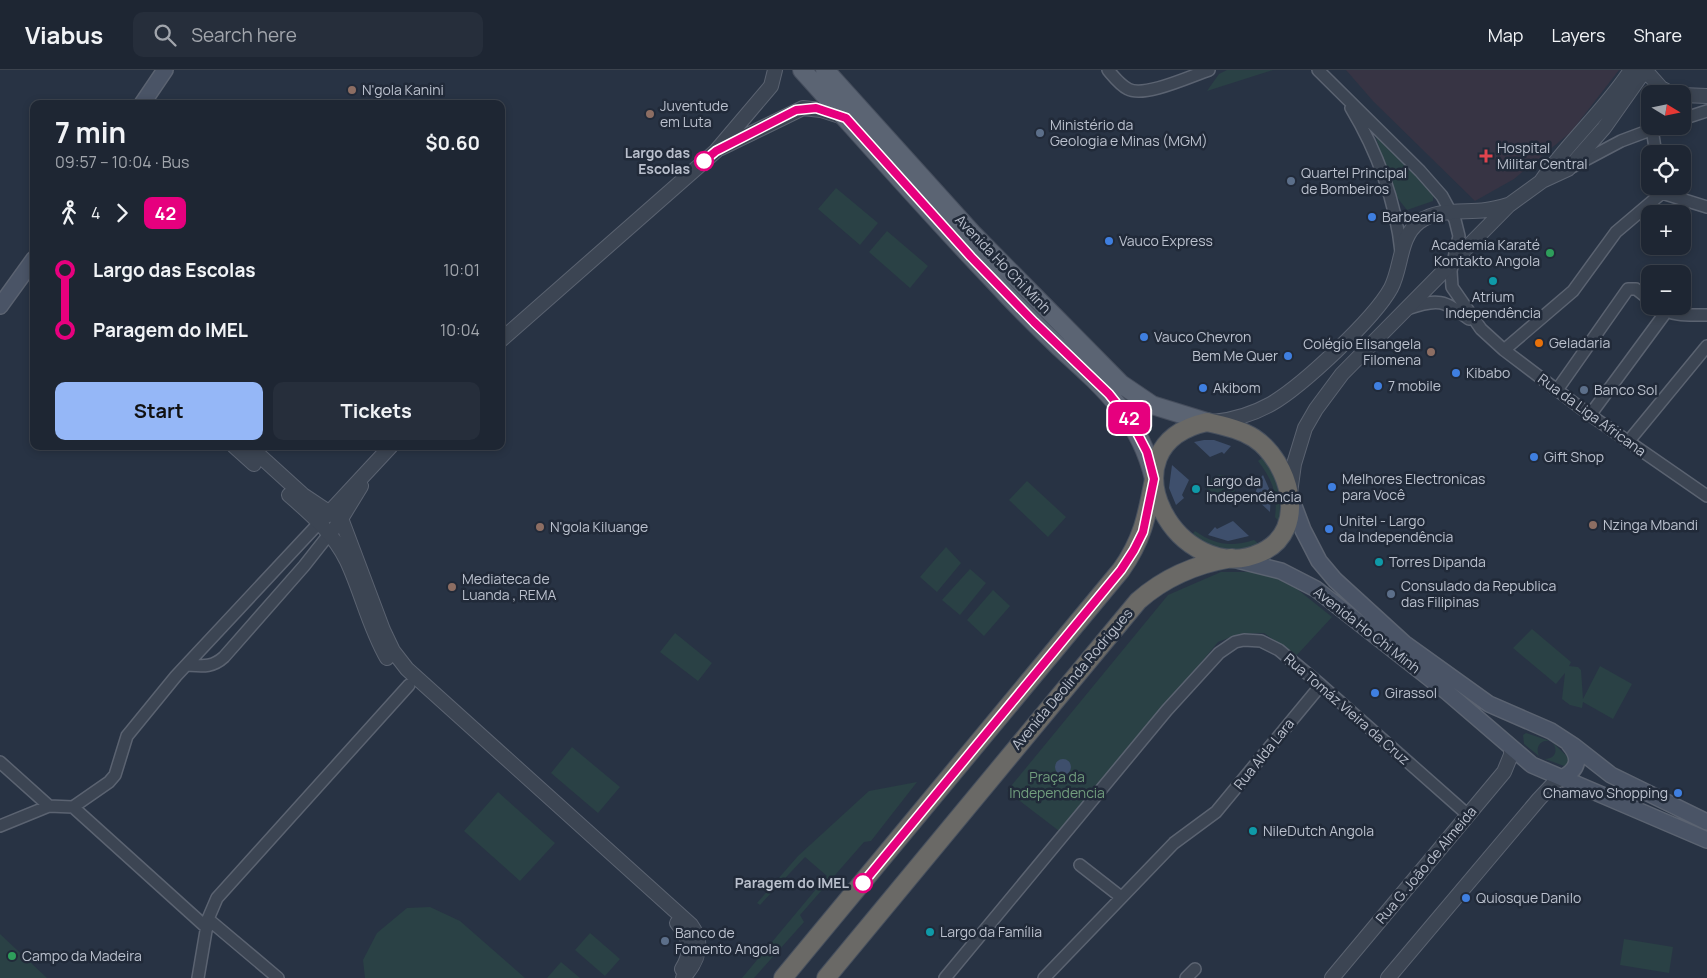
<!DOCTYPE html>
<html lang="en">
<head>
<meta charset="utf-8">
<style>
  body { margin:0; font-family:Manrope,sans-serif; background:#262e3b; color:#f1f3f6; height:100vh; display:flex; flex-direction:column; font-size:19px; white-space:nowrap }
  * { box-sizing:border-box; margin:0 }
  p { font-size:16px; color:#a1a5ac }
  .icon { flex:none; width:28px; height:28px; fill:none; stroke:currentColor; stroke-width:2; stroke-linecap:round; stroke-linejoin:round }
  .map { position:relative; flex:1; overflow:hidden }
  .side { position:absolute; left:30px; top:30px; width:475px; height:350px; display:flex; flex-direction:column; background:#1e2633; border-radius:10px; box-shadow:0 2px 8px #0003,0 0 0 1px #3c434e }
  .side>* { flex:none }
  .badge { padding:0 10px; border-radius:8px; font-size:18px; line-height:32px }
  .needle { width:32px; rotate:100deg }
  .buttons { position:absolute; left:1641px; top:15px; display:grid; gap:10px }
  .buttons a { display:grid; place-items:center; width:50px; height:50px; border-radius:10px; background:#1e2633; box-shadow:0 2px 8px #0003,0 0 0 1px #3c434e; font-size:25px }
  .map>.badge { position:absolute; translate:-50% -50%; box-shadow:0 0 0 2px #fff }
  .legs { display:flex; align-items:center; gap:8px; height:55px; padding:0 25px; font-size:16px }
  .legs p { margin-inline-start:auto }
  .head { display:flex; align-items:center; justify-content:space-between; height:85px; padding:0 25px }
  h1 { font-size:28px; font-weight:700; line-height:38px }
  .primary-button { display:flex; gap:10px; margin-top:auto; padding:10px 25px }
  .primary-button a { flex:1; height:58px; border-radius:10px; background:#95b7f7; color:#111; font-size:20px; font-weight:700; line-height:58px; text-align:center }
  .primary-button a+a { background:#262e3b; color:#f1f3f6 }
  ul { padding:0 25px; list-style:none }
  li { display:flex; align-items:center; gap:18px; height:60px; font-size:19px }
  li i { display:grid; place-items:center; width:8px; height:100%; margin:0 6px; background:currentColor }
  li i::after { content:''; width:12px; height:12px; margin:-6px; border:4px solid; border-radius:50%; background:#1e2633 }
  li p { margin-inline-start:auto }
  li:first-child i { background:linear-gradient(#0000 50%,currentColor 0) }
  li:last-child i { background:linear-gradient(currentColor 50%,#0000 0) }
  header { display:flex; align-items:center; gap:30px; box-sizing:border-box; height:70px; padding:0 25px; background:#1e2633; border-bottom:1px solid #3c434e }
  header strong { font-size:24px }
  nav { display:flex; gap:28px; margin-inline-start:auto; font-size:18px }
  .search { width:350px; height:45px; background:#262e3b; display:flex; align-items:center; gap:12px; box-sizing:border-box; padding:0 18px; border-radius:10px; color:#a1a5ac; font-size:19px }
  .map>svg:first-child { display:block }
</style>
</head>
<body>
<header>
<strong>Viabus</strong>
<div class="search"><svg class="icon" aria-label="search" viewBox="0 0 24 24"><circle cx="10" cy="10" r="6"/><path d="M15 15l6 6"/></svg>Search here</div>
<nav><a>Map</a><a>Layers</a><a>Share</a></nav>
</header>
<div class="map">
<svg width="1707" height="908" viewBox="0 0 1707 908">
  <rect width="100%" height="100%" fill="#283344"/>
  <path fill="#373444" d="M1346,0H1619L1571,62L1514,109L1475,131L1373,31Z"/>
  <path fill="#2a4145" d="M1227,0H1273L1207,21L1219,4Z
    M1374,61L1434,118L1433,131L1407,140L1392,121Z
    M836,118L878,153L860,175L818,139Z
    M887,161L928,196L910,218L869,182Z
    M1263,387C1277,408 1282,426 1279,452L1275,447C1278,424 1272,409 1258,391Z
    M1207 419a14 14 0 1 1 28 0a14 14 0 1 1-28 0Z
    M1027,411L1066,447L1048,467L1009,430Z
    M1195,461C1215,475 1231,477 1254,470L1259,474C1233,484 1213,480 1190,467Z
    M946,477L961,493L937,522L920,507Z
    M970,499L986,513L960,545L942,530Z
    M1221,502H1265L1297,519L1332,547L1296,586L1264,563L1239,564L1218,572L1142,664L1063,764L1007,721L1168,525Z
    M993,520L1010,536L984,566L967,550Z
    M1532,559L1571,592L1569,596L1578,597L1581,600L1583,629L1600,596L1632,614L1613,649L1583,632L1582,638L1570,635L1562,629L1565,603L1556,614L1513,578Z
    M675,563L712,593L698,611L660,582Z
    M1526,663L1550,671C1540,669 1535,678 1539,686L1524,674L1523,665Z
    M1552,672L1571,690L1567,697L1545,689C1555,689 1559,680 1552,672Z
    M572,677L620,717L598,743L551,703Z
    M917,712L871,771L864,772L800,845L804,852L754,908H742L827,806L805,787L760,835L757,833L798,786L869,721Z
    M498,722L555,773L520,811L464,761Z
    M430,837L460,851L525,908H365L363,890L377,863L407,838Z
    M590,863L620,889L605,906L575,880Z
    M0,864L47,908H0Z
    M1624,869L1673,877L1669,903L1620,895Z
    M561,892L580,908H547Z"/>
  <path fill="#3e4f6c" d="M1204,370H1214L1231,376L1224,384L1222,382L1210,387L1194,372Z
    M1172,395L1189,410L1182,425L1184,428L1176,435L1169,418Z
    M1263,405L1271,423L1270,442L1254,427L1258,415L1256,413Z
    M1233,451L1249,466L1228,471L1208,465L1215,457L1217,459Z
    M1055 697a8 8 0 1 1 16 0a8 8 0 1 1-16 0Z"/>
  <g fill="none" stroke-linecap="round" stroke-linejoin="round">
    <g stroke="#5b6371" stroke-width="14">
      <path id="minor" d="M1108,0C1114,7 1120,15 1128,19C1144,28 1191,6 1209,0
        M1318,0L1420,101L1442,126L1455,150L1459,166L1451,201L1452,217L1481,259L1504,280L1590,345L1707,426
        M1351,38C1377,81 1396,132 1401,182
        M1682,49L1707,41
        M1652,59L1656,84
        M1572,97L1621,71L1661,56
        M1662,123L1707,137
        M1658,236C1673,247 1689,245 1707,245
        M1407,239C1438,228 1444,230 1469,249
        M1504,280L1573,221L1616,162L1662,123
        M1557,320L1628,219H1636L1650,230
        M1590,345L1666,242
        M1628,372L1707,276
        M187,595C202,596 212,598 224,587L304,496L330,463
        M0,692L49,736L73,737L109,712L115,705L127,666L176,606L319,453
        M73,737L207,858
        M0,756L49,736
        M1080,795L1121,827
        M208,849L278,908
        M198,908L208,849L217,828L409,615
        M945,908L1167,640L1219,583L1235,572L1244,570L1261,571L1279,580L1321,615L1468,745
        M1044,908L1174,773L1216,742L1321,615
        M1186,908L1195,899"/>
    </g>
    <g stroke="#5b6371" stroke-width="16">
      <path id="tertiary" d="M1645,0L1661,18L1672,24
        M1682,25L1707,26
        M721,78L803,38L821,40L846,48
        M1542,110C1569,71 1605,40 1631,0
        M501,270L716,81L771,16L775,0
        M1213,352C1233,350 1253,344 1271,334C1302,316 1374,249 1391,218C1402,197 1399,167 1419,152C1438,138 1464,143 1486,140C1493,139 1501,137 1508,135
        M234,376L254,394
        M249,376L303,425L342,451L383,560L393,581L407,599L691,855C705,874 698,891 683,908
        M1290,423L1294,394L1305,358L1316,339L1342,304L1509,135L1542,111L1568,99L1604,58L1645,0
        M289,425C311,444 334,464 347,491C362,523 369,557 387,588
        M325,447L391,376
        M336,457L361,416
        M677,853C690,868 693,881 682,899
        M1332,908L1504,702L1511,685V677
        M1388,908L1539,729L1555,712L1562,708"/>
    </g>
    <g stroke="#5b6371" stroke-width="18">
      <path id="secondary" d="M142,34L165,0
        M0,236L34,189
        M1291,428L1303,460L1319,491L1335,510L1404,573L1489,634L1551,661L1574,676L1611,705L1707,752
        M1233,489L1281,501L1316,519L1447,622L1532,695L1707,770
        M1562,708C1579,699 1581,688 1569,674"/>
    </g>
    <g stroke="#464e5d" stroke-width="20">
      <path id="primary" d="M802,0C866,71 928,142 994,211C1014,233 1036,255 1058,276C1102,316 1140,348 1154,409
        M825,0L972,163L1121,314L1152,335L1207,352"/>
    </g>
    <g stroke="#47505e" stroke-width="20">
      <path id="trunk" d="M1207,352C1223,356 1240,359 1254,368C1289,391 1310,459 1262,482C1179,521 1098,376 1207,352Z
        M783,908L1121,500C1143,469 1147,445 1154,409
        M826,908L1138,531C1165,507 1196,494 1232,488"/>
    </g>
    <use href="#minor" stroke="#3c4553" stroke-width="11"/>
    <use href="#tertiary" stroke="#3c4553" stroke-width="14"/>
    <use href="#secondary" stroke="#4a5466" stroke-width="15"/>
    <use href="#primary" stroke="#5b6473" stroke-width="18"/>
    <use href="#trunk" stroke="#6a6966" stroke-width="18"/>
  </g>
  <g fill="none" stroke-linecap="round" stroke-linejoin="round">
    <g stroke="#fff" stroke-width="11">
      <path id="line-1" d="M704,91L716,81L796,40L816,38L846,48L971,187L1034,252L1109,324L1132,353L1147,382L1154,409L1143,462L1134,480L1121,500L863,813"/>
    </g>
    <use href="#line-1" stroke="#e6007e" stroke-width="8"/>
  </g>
  <g fill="#8d6e63" stroke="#212a39" stroke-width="2">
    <circle cx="352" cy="20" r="5"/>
    <circle cx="650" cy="44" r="5"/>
    <circle cx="1431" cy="282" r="5"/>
    <circle cx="1593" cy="455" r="5"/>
    <circle cx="540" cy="457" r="5"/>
    <circle cx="452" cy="517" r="5"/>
  </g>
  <g fill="#5c6f8a" stroke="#212a39" stroke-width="2">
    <circle cx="1040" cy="63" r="5"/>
    <circle cx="1291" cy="111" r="5"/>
    <circle cx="1584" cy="320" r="5"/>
    <circle cx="1391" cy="524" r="5"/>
    <circle cx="665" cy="871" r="5"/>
  </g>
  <path fill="#e0444e" stroke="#212a39" stroke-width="2" d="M1483.5 78.5h5v5h5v5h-5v5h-5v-5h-5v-5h5z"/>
  <g fill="#fff" stroke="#e6007e" stroke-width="2.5">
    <circle cx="704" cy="91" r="9"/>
    <circle cx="863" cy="813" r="9"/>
  </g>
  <g fill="#3f7fe0" stroke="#212a39" stroke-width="2">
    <circle cx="1372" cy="147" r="5"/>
    <circle cx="1109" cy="171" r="5"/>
    <circle cx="1144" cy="267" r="5"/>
    <circle cx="1288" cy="286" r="5"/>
    <circle cx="1456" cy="303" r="5"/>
    <circle cx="1378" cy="316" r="5"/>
    <circle cx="1203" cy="318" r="5"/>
    <circle cx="1534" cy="387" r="5"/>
    <circle cx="1332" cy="417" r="5"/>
    <circle cx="1329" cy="459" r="5"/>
    <circle cx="1375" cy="623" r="5"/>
    <circle cx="1678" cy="723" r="5"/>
    <circle cx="1466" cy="828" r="5"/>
  </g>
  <g fill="#2e9e5b" stroke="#212a39" stroke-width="2">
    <circle cx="1550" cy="183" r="5"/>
    <circle cx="12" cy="886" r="5"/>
  </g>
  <g fill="#0f9aa8" stroke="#212a39" stroke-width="2">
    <circle cx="1493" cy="211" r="5"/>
    <circle cx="1196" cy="419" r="5"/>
    <circle cx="1379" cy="492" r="5"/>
    <circle cx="1253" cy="761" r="5"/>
    <circle cx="930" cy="862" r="5"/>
  </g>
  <circle fill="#e8710a" stroke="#212a39" stroke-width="2" cx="1539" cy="273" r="5"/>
  <g text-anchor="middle" stroke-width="5" stroke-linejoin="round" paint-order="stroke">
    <g font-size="14" fill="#bac0cd" stroke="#212a39" text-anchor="start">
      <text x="362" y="25">N'gola Kanini</text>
      <text x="660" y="41">Juventude<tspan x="660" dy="16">em Luta</tspan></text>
      <text x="1050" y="60">Ministério da<tspan x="1050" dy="16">Geologia e Minas (MGM)</tspan></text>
      <text x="1497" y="83">Hospital<tspan x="1497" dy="16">Militar Central</tspan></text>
      <text x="1301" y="108">Quartel Principal<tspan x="1301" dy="16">de Bombeiros</tspan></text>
      <text x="1382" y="152">Barbearia</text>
      <text x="1119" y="176">Vauco Express</text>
      <text x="1540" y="180" text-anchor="end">Academia Karaté<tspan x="1540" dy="16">Kontakto Angola</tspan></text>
      <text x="1493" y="232" text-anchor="middle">Atrium<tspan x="1493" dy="16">Independência</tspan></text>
      <text x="1154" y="272">Vauco Chevron</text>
      <text x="1549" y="278">Geladaria</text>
      <text x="1421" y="279" text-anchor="end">Colégio Elisangela<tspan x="1421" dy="16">Filomena</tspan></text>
      <text x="1278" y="291" text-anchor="end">Bem Me Quer</text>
      <text x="1466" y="308">Kibabo</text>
      <text x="1388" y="321">7 mobile</text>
      <text x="1213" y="323">Akibom</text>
      <text x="1594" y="325">Banco Sol</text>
      <text x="1544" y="392">Gift Shop</text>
      <text x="1342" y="414">Melhores Electronicas<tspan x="1342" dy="16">para Você</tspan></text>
      <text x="1206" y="416">Largo da<tspan x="1206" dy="16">Independência</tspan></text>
      <text x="1339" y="456">Unitel - Largo<tspan x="1339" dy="16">da Independência</tspan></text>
      <text x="1603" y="460">Nzinga Mbandi</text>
      <text x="550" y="462">N'gola Kiluange</text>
      <text x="1389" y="497">Torres Dipanda</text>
      <text x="462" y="514">Mediateca de<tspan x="462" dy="16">Luanda , REMA</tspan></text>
      <text x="1401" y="521">Consulado da Republica<tspan x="1401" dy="16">das Filipinas</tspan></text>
      <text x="1385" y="628">Girassol</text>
      <text x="1668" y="728" text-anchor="end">Chamavo Shopping</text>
      <text x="1263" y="766">NileDutch Angola</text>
      <text x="1476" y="833">Quiosque Danilo</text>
      <text x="940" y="867">Largo da Família</text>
      <text x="675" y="868">Banco de<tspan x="675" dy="16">Fomento Angola</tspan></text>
      <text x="22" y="891">Campo da Madeira</text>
    </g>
    <g font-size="14" font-weight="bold" fill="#bac0cd" stroke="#212a39" text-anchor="end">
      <text x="690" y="88">Largo das<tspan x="690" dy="16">Escolas</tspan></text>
      <text x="849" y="818">Paragem do IMEL</text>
    </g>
    <g font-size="14" fill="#bac0cd" stroke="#212a39">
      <text transform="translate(1003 194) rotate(46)" y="5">Avenida Ho Chi Minh</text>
      <text transform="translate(1592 345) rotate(36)" y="5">Rua da Liga Africana</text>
      <text transform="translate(1367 560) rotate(38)" y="5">Avenida Ho Chi Minh</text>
      <text transform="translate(1072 609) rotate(-50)" y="5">Avenida Deolinda Rodrigues</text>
      <text transform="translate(1347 639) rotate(41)" y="5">Rua Tomáz Vieira da Cruz</text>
      <text transform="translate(1264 684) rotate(-51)" y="5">Rua Alda Lara</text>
      <text transform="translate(1426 795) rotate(-50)" y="5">Rua G. João de Almeida</text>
    </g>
    <g font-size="14" fill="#719d7d" stroke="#212a39">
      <text x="1057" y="712">Praça da<tspan x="1057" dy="16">Independencia</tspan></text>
    </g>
  </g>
</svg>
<div class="buttons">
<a><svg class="needle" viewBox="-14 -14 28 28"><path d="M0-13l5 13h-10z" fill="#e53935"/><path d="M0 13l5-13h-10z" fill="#a1a5ac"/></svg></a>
<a><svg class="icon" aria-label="locate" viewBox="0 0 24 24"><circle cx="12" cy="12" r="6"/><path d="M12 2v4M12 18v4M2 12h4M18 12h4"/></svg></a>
<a>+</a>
<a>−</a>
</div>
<b class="badge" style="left:1129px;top:348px;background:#e6007e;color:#fff">42</b>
<section class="side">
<div class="head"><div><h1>7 min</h1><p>09:57 – 10:04 · Bus</p></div><b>$0.60</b></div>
<div class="legs"><svg class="icon" aria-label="walk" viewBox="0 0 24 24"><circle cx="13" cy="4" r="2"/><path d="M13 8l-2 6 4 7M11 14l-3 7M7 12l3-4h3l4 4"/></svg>4<svg class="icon" aria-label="forward" viewBox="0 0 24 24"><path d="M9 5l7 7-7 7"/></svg><b class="badge" style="background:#e6007e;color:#fff">42</b></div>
<ul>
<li><i style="color:#e6007e"></i><b>Largo das Escolas</b><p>10:01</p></li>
<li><i style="color:#e6007e"></i><b>Paragem do IMEL</b><p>10:04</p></li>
</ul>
<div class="primary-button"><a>Start</a><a>Tickets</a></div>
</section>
</div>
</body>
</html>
